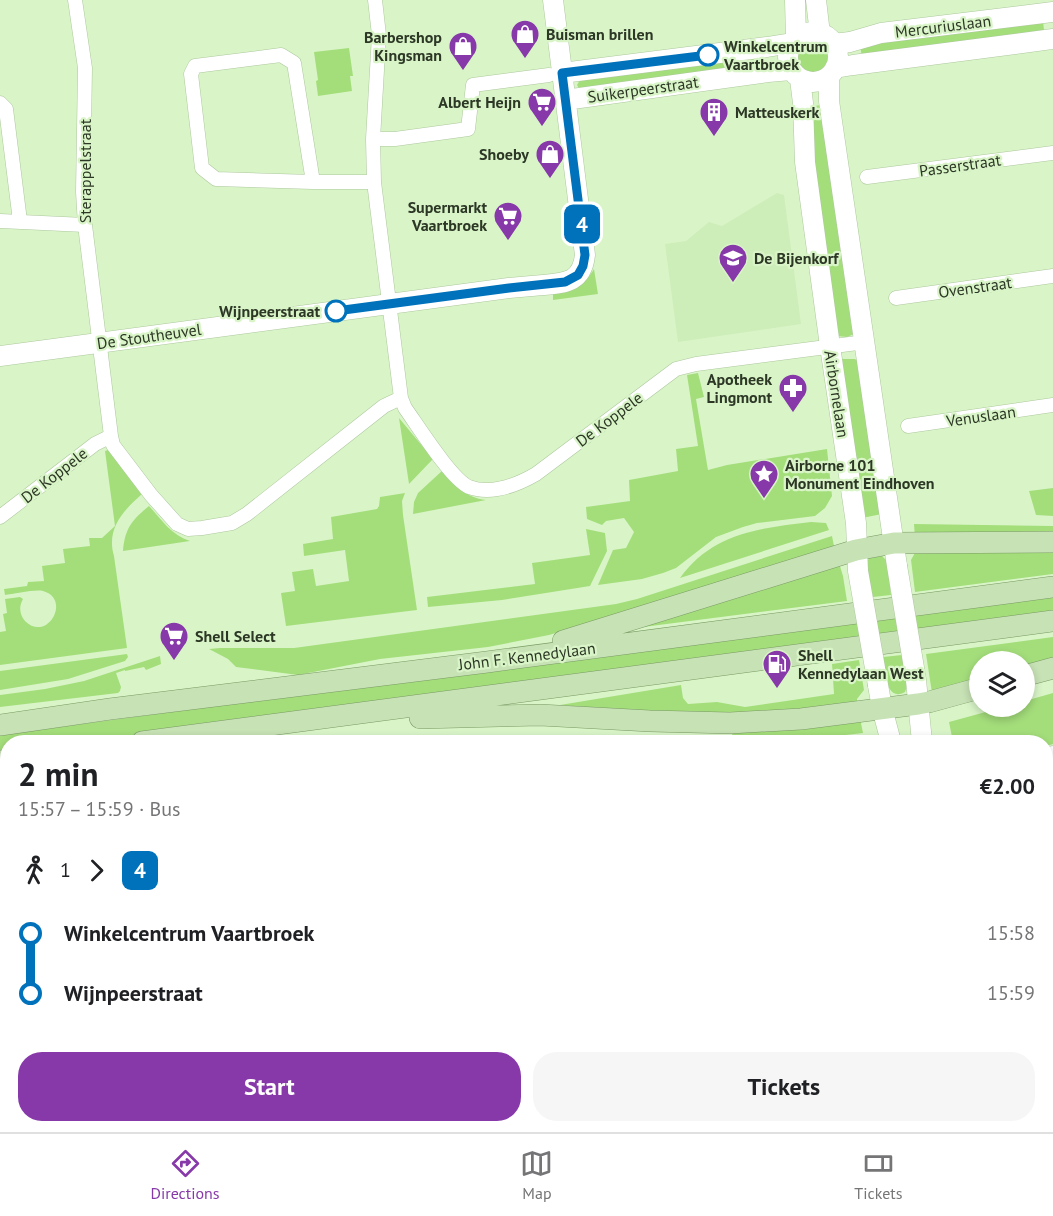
<!DOCTYPE html>
<html lang="en">
<head>
<meta charset="utf-8">
<style>
  body { margin:0; font-family:"PT Sans",sans-serif; background:#f6f6f6; color:#202124; height:100vh; display:flex; flex-direction:column; font-size:22px; white-space:nowrap }
  * { box-sizing:border-box; margin:0 }
  p { font-size:20px; color:#757577 }
  .icon { flex:none; width:33px; height:33px; fill:none; stroke:currentColor; stroke-width:2; stroke-linecap:round; stroke-linejoin:round }
  .map { position:relative; flex:1; overflow:hidden }
  .side { position:absolute; left:0px; top:735px; width:1053px; height:398px; display:flex; flex-direction:column; background:#fff; border-radius:24px 24px 0 0; box-shadow:0 3px 9px #0003 }
  .side>* { flex:none }
  .badge { padding:0 12px; border-radius:9px; font-size:21px; line-height:39px }
  .fabs { position:absolute; left:969px; top:651px; display:grid; gap:12px }
  .fabs a { display:grid; place-items:center; width:66px; height:66px; border-radius:50%; background:#fff; box-shadow:0 3px 9px #0003; font-size:30px }
  .map>.badge { position:absolute; translate:-50% -50%; box-shadow:0 0 0 3px #fff }
  .legs { display:flex; align-items:center; gap:9px; height:66px; padding:0 18px; font-size:20px }
  .legs p { margin-inline-start:auto }
  .summary { display:flex; align-items:center; justify-content:space-between; height:102px; padding:0 18px }
  h1 { font-size:33px; font-weight:800; line-height:45px }
  .action { display:flex; gap:12px; margin-top:auto; padding:12px 18px }
  .action a { flex:1; height:69px; border-radius:24px; background:#8739aa; color:#fff; font-size:24px; font-weight:800; line-height:69px; text-align:center }
  .action a+a { background:#f6f6f6; color:#202124 }
  ul { padding:0 18px; list-style:none }
  li { display:flex; align-items:center; gap:21px; height:60px; font-size:22px }
  li i { display:grid; place-items:center; width:9px; height:100%; margin:0 8px; background:currentColor }
  li i::after { content:''; width:15px; height:15px; margin:-8px; border:4px solid; border-radius:50%; background:#fff }
  li p { margin-inline-start:auto }
  li:first-child i { background:linear-gradient(#0000 50%,currentColor 0) }
  li:last-child i { background:linear-gradient(currentColor 50%,#0000 0) }
  .tab-bar { display:flex; justify-content:space-around; align-items:center; height:84px; border-top:2px solid #e0e0e0; background:#fff; font-size:16px; color:#757577 }
  .tab-bar a { display:grid; justify-items:center; gap:3px }
  .tab-bar .active { color:#8739aa }
  .map>svg:first-child { display:block }
</style>
</head>
<body>
<div class="map">
<svg width="1053" height="1132" viewBox="0 0 1053 1132">
  <rect width="100%" height="100%" fill="#d9f5c8"/>
  <path fill="#cdedb9" d="M777,193L784,195L801,324L678,342L665,244L686,241L709,222L722,226Z
    M1053,760V942L1046,943V762Z
    M603,1125H944L947,1132H605Z"/>
  <path fill="#a4de7b" d="M1043,21L1044,30L1043,33L862,59L860,44Z
    M797 58a16 16 0 1 1 32 0a16 16 0 1 1-32 0Z
    M349,48L353,76H350L352,91L318,96L316,81L318,80L314,52Z
    M763,54L765,68L580,90L577,85L580,80Z
    M826,105L854,334L847,337L837,336L820,233L809,106Z
    M594,269L598,294L553,300V294C573,289 582,289 594,269Z
    M842,359H855L860,363L882,514L862,518L838,365Z
    M698,373L704,397L696,399L708,470L727,465L827,449L832,496L825,508L815,516L757,523L743,527L716,537L676,568L663,573L642,579L598,585L613,550L626,548L634,532L624,518L606,521L602,525L587,519L586,507L630,501L629,480L678,471L676,449L698,446L687,375Z
    M399,418L433,459L409,484Z
    M108,450L142,494C123,511 106,529 114,556L127,648L0,665V632L6,631L3,614L7,613L5,599L20,597L23,599C19,606 19,614 25,621C47,643 72,599 43,591C36,589 13,594 5,595L4,589L27,586L28,582L44,581L42,566L65,563L63,549L90,546L89,538H102L115,526L105,451Z
    M443,470C455,485 466,498 486,500L413,514L414,502L418,493Z
    M1053,488V516L1036,515L1029,491Z
    M405,493L402,501L403,515L417,610L286,626L281,593L295,591L292,572L313,569L316,586L349,581L345,550L304,556L303,544L333,539L331,517L377,509L379,506L380,497Z
    M149,506C162,520 171,535 190,541L123,551C125,528 132,520 149,506Z
    M811,522L826,523L829,530L680,578C712,533 760,528 811,522Z
    M914,524L1053,526V537L915,538Z
    M586,529L605,533L607,551L590,586L502,600L428,607L427,597L535,584L532,563L590,555Z
    M832,536L835,551L583,625L549,635L488,647L380,659L298,675L236,667L228,659L209,649L220,648H294L616,604L637,599Z
    M917,549H1053V574L915,592L911,560Z
    M882,556L887,561L891,595L873,597L866,564L869,558Z
    M839,563L843,576L847,601L612,631Z
    M1053,594V615L82,742H8L7,753L0,754V735Z
    M1053,637V661L1025,669L1024,662H980L979,681L932,693L926,654Z
    M127,654L128,657L125,661L68,679L0,690V671Z
    M902,655L907,686L905,692C885,703 885,669 883,657Z
    M160,656L161,664L146,670L144,667L125,671V670L116,673L121,687L120,691L118,693L0,707V695L45,689L84,681Z
    M859,660L864,690L857,699V704L736,719L560,705L681,685L683,698L688,704L717,702L745,707L834,694L832,664Z
    M1053,693V744L1046,746V742H953L949,722L1004,707L1024,706L1025,701Z
    M860,718L863,733C819,739 776,738 732,735L733,732Z
    M550,738L640,739L741,742H448Z"/>
  <g fill="none" stroke-linecap="round" stroke-linejoin="round">
    <g stroke="#adc89d" stroke-width="15">
      <path id="street" d="M75,0L85,68L83,192L85,225L111,436L113,445L151,495L177,524L188,529L202,528L232,523L247,514L384,406L401,398
        M375,0L379,35L373,139L374,182L401,398L405,408C418,426 451,479 469,487C491,495 517,485 536,474L676,369L696,364L865,342
        M0,103L6,109L20,221
        M373,139H395L468,129L473,85L549,75
        M867,177L1053,153
        M313,182L216,179L202,168L191,74L195,66L281,55L294,63L313,182H374
        M0,221L85,225
        M896,298L1053,276
        M908,426L1053,405
        M0,517L95,444L111,436
        M1046,755L1053,753
        M0,848L8,847
        M1046,946L1053,944
        M0,1020L8,1019
        M1046,1086L1049,1102
        M433,1125L434,1132
        M590,1125L592,1132
        M156,1132L159,1125
        M290,1132V1125"/>
    </g>
    <g stroke="#adc89d" stroke-width="21">
      <path id="secondary" d="M795,0L796,38
        M816,0L820,34
        M788 57a25 25 0 1 1 50 0a25 25 0 1 1-50 0Z
        M834,44L850,42L881,33L1053,12
        M835,68L853,65L1053,39
        M562,73L767,47L792,43
        M829,76V101L897,566
        M800,79L803,103L805,162L830,346L856,523L858,571
        M565,100L768,72L791,70
        M0,356L509,288C520,287 532,286 543,285C566,283 582,282 585,255L553,0
        M916,680L922,742
        M878,685L882,708L891,742
        M1046,1102L1053,1101
        M978,1125L979,1132
        M993,1125L995,1132
        M897,1132L923,1127H952L963,1125"/>
    </g>
    <g stroke="#799a63" stroke-width="22">
      <path id="primary" d="M563,641L856,550L894,543L1053,542
        M1024,676L1053,668
        M420,718L540,715L650,721L730,723L801,719L918,704L929,702L980,688
        M0,725L110,709L487,662L1053,587
        M142,742L1053,621
        M0,761L8,760"/>
    </g>
    <use href="#street" stroke="#fff" stroke-width="14"/>
    <use href="#secondary" stroke="#fff" stroke-width="20"/>
    <use href="#primary" stroke="#c7e2b5" stroke-width="21"/>
    <g stroke="#adc89d" stroke-width="21" stroke-linecap="butt">
      <path id="secondary-bridge" d="M897,566L916,680
        M858,571L878,685"/>
    </g>
    <use href="#secondary-bridge" stroke="#fff" stroke-width="20"/>
  </g>
  <g fill="none" stroke-linecap="round" stroke-linejoin="round">
    <g stroke="#fff" stroke-width="14">
      <path id="line-1" d="M336,311L509,288L565,282L578,275L583,266L585,255L562,73L708,55"/>
    </g>
    <use href="#line-1" stroke="#0072bc" stroke-width="9"/>
  </g>
  <defs>
    <g id="shop-pin" transform="scale(1.5)"><path d="M0 17L-7.5 6A9.5 9.5 0 1 1 7.5 6Z" fill="#8739aa" stroke="#d9f5c8"/><path d="M-5-2.5h2.3a2.7 3.5 0 0 1 5.4 0H5L5.5 6h-11ZM-1.5-2.5h3a1.5 2.3 0 0 0-3 0Z" fill="#fff"/></g>
    <g id="supermarket-pin" transform="scale(1.5)"><path d="M0 17L-7.5 6A9.5 9.5 0 1 1 7.5 6Z" fill="#8739aa" stroke="#d9f5c8"/><path d="M-6-5.5h2.5l.6 2H6L4.5 2H-2.5L-4.4-4H-6ZM-1.5 3.2a1.3 1.3 0 1 0 .1 0ZM3 3.2a1.3 1.3 0 1 0 .1 0Z" fill="#fff"/></g>
    <g id="building-pin" transform="scale(1.5)"><path d="M0 17L-7.5 6A9.5 9.5 0 1 1 7.5 6Z" fill="#8739aa" stroke="#d9f5c8"/><path d="M-4-6H4V6H1V3H-1V6H-4ZM-2.5-4.3h1.7v1.8h-1.7ZM.8-4.3h1.7v1.8H.8ZM-2.5-1h1.7V.8h-1.7ZM.8-1h1.7V.8H.8Z" fill="#fff"/></g>
    <g id="school-pin" transform="scale(1.5)"><path d="M0 17L-7.5 6A9.5 9.5 0 1 1 7.5 6Z" fill="#8739aa" stroke="#d9f5c8"/><path d="M0-5L7-2L0 1L-7-2ZM-4 1L0 2.5L4 1V4Q0 6-4 4Z" fill="#fff"/></g>
    <g id="pharmacy-pin" transform="scale(1.5)"><path d="M0 17L-7.5 6A9.5 9.5 0 1 1 7.5 6Z" fill="#8739aa" stroke="#d9f5c8"/><path d="M-2-6h4v4h4v4h-4v4h-4v-4h-4v-4h4Z" fill="#fff"/></g>
    <g id="sight-pin" transform="scale(1.5)"><path d="M0 17L-7.5 6A9.5 9.5 0 1 1 7.5 6Z" fill="#8739aa" stroke="#d9f5c8"/><path d="M0-6L1.8-2.2L6-1.7L2.9 1.2L3.7 5.4L0 3.3L-3.7 5.4L-2.9 1.2L-6-1.7L-1.8-2.2Z" fill="#fff"/></g>
    <g id="fuel-pin" transform="scale(1.5)"><path d="M0 17L-7.5 6A9.5 9.5 0 1 1 7.5 6Z" fill="#8739aa" stroke="#d9f5c8"/><path d="M-5.5-6h7V0h2V4h1.3V-2.5L3-4.5l.8-.8L6-3V5H2.5V1h-1V6h-7ZM-4.2-4.7v3.2H.2V-4.7Z" fill="#fff"/></g>
  </defs>
  <g fill-rule="evenodd">
    <use href="#shop-pin" x="525" y="34"/>
    <use href="#shop-pin" x="463" y="46"/>
    <use href="#supermarket-pin" x="542" y="102"/>
    <use href="#building-pin" x="714" y="112"/>
    <use href="#shop-pin" x="550" y="154"/>
    <use href="#supermarket-pin" x="508" y="216"/>
    <use href="#school-pin" x="733" y="258"/>
    <use href="#pharmacy-pin" x="793" y="388"/>
    <use href="#sight-pin" x="764" y="474"/>
    <use href="#supermarket-pin" x="174" y="636"/>
    <use href="#fuel-pin" x="777" y="664"/>
  </g>
  <g fill="#fff" stroke="#0072bc" stroke-width="3">
    <circle cx="708" cy="55" r="10"/>
    <circle cx="336" cy="311" r="10"/>
  </g>
  <g text-anchor="middle" stroke-width="4.5" stroke-linejoin="round" paint-order="stroke">
    <g font-size="16" fill="#2c3725" stroke="#d9f5c8">
      <text transform="translate(943 26) rotate(-7)" y="6">Mercuriuslaan</text>
      <text transform="translate(643 89) rotate(-8)" y="6">Suikerpeerstraat</text>
      <text transform="translate(960 165) rotate(-8)" y="6">Passerstraat</text>
      <text transform="translate(85 171) rotate(-90)" y="6">Sterappelstraat</text>
      <text transform="translate(975 287) rotate(-8)" y="6">Ovenstraat</text>
      <text transform="translate(149 336) rotate(-8)" y="6">De Stoutheuvel</text>
      <text transform="translate(837 394) rotate(81)" y="6">Airbornelaan</text>
      <text transform="translate(981 416) rotate(-8)" y="6">Venuslaan</text>
      <text transform="translate(609 419) rotate(-37)" y="6">De Koppele</text>
      <text transform="translate(54 475) rotate(-38)" y="6">De Koppele</text>
      <text transform="translate(527 656) rotate(-7)" y="6">John F. Kennedylaan</text>
    </g>
    <g font-size="16" font-weight="bold" fill="#2c3725" stroke="#d9f5c8" text-anchor="start">
      <text x="546" y="40">Buisman brillen</text>
      <text x="442" y="43" text-anchor="end">Barbershop<tspan x="442" dy="18">Kingsman</tspan></text>
      <text x="521" y="108" text-anchor="end">Albert Heijn</text>
      <text x="735" y="118">Matteuskerk</text>
      <text x="529" y="160" text-anchor="end">Shoeby</text>
      <text x="487" y="213" text-anchor="end">Supermarkt<tspan x="487" dy="18">Vaartbroek</tspan></text>
      <text x="754" y="264">De Bijenkorf</text>
      <text x="772" y="385" text-anchor="end">Apotheek<tspan x="772" dy="18">Lingmont</tspan></text>
      <text x="785" y="471">Airborne 101<tspan x="785" dy="18">Monument Eindhoven</tspan></text>
      <text x="195" y="642">Shell Select</text>
      <text x="798" y="661">Shell<tspan x="798" dy="18">Kennedylaan West</tspan></text>
    </g>
    <g font-size="16" font-weight="bold" fill="#2c3725" stroke="#d9f5c8" text-anchor="start">
      <text x="724" y="52">Winkelcentrum<tspan x="724" dy="18">Vaartbroek</tspan></text>
      <text x="320" y="317" text-anchor="end">Wijnpeerstraat</text>
    </g>
  </g>
</svg>
<div class="fabs">
<a><svg class="icon" aria-label="layers" viewBox="0 0 24 24"><path d="M12 4l9 5-9 5-9-5zM3 14l9 5 9-5"/></svg></a>
</div>
<b class="badge" style="left:582px;top:224px;background:#0072bc;color:#fff">4</b>
<section class="side">
<div class="summary"><div><h1>2 min</h1><p>15:57 – 15:59 · Bus</p></div><b>€2.00</b></div>
<div class="legs"><svg class="icon" aria-label="walk" viewBox="0 0 24 24"><circle cx="13" cy="4" r="2"/><path d="M13 8l-2 6 4 7M11 14l-3 7M7 12l3-4h3l4 4"/></svg>1<svg class="icon" aria-label="forward" viewBox="0 0 24 24"><path d="M9 5l7 7-7 7"/></svg><b class="badge" style="background:#0072bc;color:#fff">4</b></div>
<ul>
<li><i style="color:#0072bc"></i><b>Winkelcentrum Vaartbroek</b><p>15:58</p></li>
<li><i style="color:#0072bc"></i><b>Wijnpeerstraat</b><p>15:59</p></li>
</ul>
<div class="action"><a>Start</a><a>Tickets</a></div>
</section>
</div>
<nav class="tab-bar">
<a class="active"><svg class="icon" aria-label="directions" viewBox="0 0 24 24"><path d="M12 3l9 9-9 9-9-9zM9 14v-3h6M13 9l2 2-2 2"/></svg>Directions</a>
<a><svg class="icon" aria-label="map" viewBox="0 0 24 24"><path d="M3 6l6-2 6 2 6-2v14l-6 2-6-2-6 2zM9 4v14M15 6v14"/></svg>Map</a>
<a><svg class="icon" aria-label="tickets" viewBox="0 0 24 24"><path d="M3 7h18v10H3zM15 7v10"/></svg>Tickets</a>
</nav>
</body>
</html>
